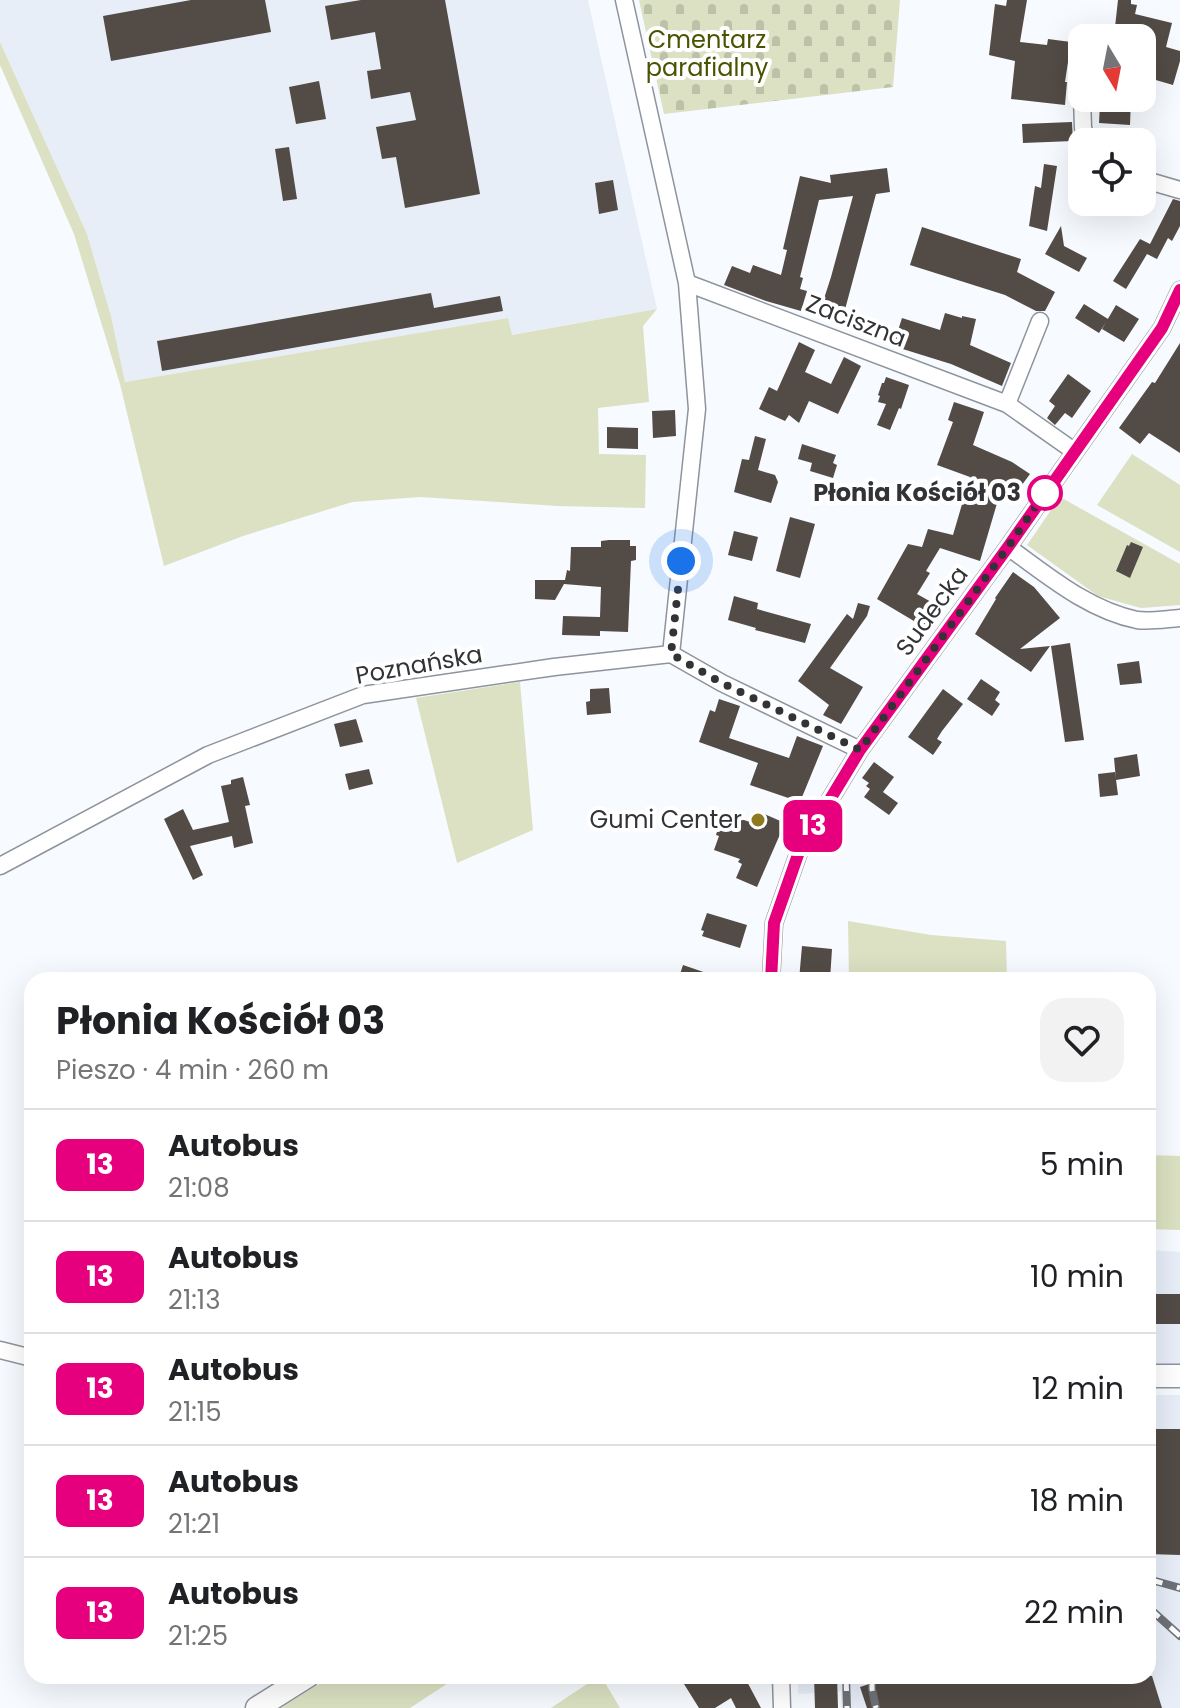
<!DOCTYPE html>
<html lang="pl">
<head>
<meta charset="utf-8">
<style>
  body { margin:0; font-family:Poppins,sans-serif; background:#f2f2f2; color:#202124; height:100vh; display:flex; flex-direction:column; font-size:30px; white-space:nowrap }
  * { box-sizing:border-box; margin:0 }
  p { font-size:26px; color:#757577 }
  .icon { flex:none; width:44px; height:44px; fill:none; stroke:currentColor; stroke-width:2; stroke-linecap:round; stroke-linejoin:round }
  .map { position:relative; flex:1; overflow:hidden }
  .drawer { position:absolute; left:24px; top:972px; width:1132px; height:712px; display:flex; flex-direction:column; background:#fff; border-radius:24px; box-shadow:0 8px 32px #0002 }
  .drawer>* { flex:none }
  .badge { padding:0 16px; border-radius:12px; font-size:28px; line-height:52px }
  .needle { width:52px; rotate:170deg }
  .buttons { position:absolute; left:1068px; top:24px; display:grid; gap:16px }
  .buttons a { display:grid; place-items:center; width:88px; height:88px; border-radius:16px; background:#fff; box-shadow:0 8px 32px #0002; font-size:40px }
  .you { position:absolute; width:40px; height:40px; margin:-20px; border:6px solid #fff; border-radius:50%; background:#1a73e8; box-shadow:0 0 0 12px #1a73e833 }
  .map>.badge { position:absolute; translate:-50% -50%; box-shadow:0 0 0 4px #fff }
  .round { display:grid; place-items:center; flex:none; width:84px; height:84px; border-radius:24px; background:#f2f2f2 }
  .overview { display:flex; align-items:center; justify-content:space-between; height:136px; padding:0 32px }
  h1 { font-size:38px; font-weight:700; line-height:60px }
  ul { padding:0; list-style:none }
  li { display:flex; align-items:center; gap:24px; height:112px; padding:0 32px; border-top:2px solid #e0e0e0 }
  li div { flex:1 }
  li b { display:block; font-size:30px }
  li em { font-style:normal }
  li .badge { min-width:88px; font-weight:700; text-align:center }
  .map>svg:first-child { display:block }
</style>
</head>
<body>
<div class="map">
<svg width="1180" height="1708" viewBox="0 0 1180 1708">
  <defs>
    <pattern id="cemetery-stones" width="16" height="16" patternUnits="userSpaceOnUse" patternTransform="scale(2)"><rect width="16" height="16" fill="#dbe1c2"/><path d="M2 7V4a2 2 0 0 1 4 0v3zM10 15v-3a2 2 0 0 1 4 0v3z" fill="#bcc2a7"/></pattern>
  </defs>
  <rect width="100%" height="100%" fill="#f7fafe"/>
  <path fill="#e7eef8" d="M0,0H588L657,309L511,335L508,318L125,382L111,316L87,234L0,42Z
    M1148,1250L1180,1252V1365L1148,1364Z
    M1148,1395H1180V1708H841V1691L798,1694V1676H1148Z"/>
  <path fill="#dbe1c2" d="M0,42L87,234L111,316L125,382L508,318L512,335L657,309L643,326L649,402L598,408L599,454L646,455L645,508L558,506L420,497L352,502L243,536L164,566L120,384L74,234L0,65Z
    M1132,454L1180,485V552L1097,505Z
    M1060,497L1180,564V605L1141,608L1098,596L1027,545Z
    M520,682L533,830L457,863L416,698Z
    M848,921L931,935L1006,941L1007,980H849Z
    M1148,1155L1180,1156V1230L1148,1229Z
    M332,1676H459L410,1708H281Z
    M599,1676H601L620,1708H551Z"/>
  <path fill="url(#cemetery-stones)" d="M639,0H900L893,87L664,114Z"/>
  <path fill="#534b45" d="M191,0H265L271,32L111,61L103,16Z
    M361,0H445L480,194L405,208L396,157L382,159L376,127L416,120L410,92L371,99L367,71L381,69L375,32L331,40L325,6Z
    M1007,0H1027L1020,42L1047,45L1048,39L1071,42L1065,82H1067L1065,105L1011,99L1015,61L989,55L995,4L1006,6Z
    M1118,0H1131V4L1137,5L1135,14L1172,23L1166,47L1180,51V61L1173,85L1142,76L1150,43L1142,40V38L1114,36Z
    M319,81L326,119L296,124L289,87Z
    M1112,98H1131L1130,125L1099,123L1100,104L1111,105Z
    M1072,122L1073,141L1023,143L1022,124Z
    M289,147L297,199L283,201L275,149Z
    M1044,164L1057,166L1047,231L1029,226L1035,186L1041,188Z
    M887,168L890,192L876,194L843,317L821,308L831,277L853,196L819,200L800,277L803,278L800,289L807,291L801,311L766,301L724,285L732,266L750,273L753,265L781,275L787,250L783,249L800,176L831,183L830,175Z
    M613,180L618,210L599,214L595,183Z
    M1173,199L1180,201V226L1172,241L1168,238L1157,259L1147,254L1126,289L1113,281L1140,239L1150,244Z
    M1061,226L1064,246L1087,258L1079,272L1045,254Z
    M922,227L1021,259L1017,272L1055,292L1045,311H1036L1005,295L910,265Z
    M431,293L434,308L500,296L503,311L162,371L157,341Z
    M1084,304L1108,319L1099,333L1075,318Z
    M1116,305L1139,319L1124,342L1102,329Z
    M945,313L962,318V316L976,319L970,345L1011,363L1002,386L951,364L893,346L902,318L940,330Z
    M799,342L815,350L805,372L831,384L844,357L861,366L838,414L809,401L799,423L789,415L785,421L759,409L769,387L777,391Z
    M1180,343V453L1149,433L1140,444L1119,428L1152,382L1155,383Z
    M1068,374L1091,391L1072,418L1065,413L1055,425L1047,418L1055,406L1049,401Z
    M886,377L909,385L901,409L899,408L890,430L877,425L886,404L878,402L880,396L878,395L882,383H884Z
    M954,402L984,412L973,445L1012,462L1030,474L1016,493L1003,483L980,561L940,548L926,571L930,573L917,594L933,603L930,607L939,612L929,630L877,599L908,544L922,547L928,529L953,535L970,477L937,465L953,422L948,420Z
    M675,410L676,436L653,438L652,411Z
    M607,427L638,428V449L607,448Z
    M755,436L766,439L758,470L775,475L778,482L771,503L734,492L742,459L749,460Z
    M802,444L836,455L833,463L837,465L833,478L810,471L812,463L798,459Z
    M790,517L815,524L800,578L776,571Z
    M734,531L758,537L752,561L728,555Z
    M609,540H630V546H636V560L631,561L628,632L600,631V636L562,635L563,616L600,617L601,587L564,584L555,600L535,599V580H565L567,570L570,571L571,547H601V541Z
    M1131,542L1143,547L1130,578L1116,571L1127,545L1129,546Z
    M1013,572L1034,587L1060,618L1020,649L1050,646L1031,672L975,634L996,599L995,598Z
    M734,596L758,603L757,609L811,624L805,643L755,630L756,628L728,620Z
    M858,603L870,606L867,616L830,668L863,687L841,724L823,715L829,705L798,681L847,614L853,619Z
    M1070,643L1084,740L1065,742L1051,646Z
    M1139,661L1142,683L1120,685L1117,664Z
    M981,679L1000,692L995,700L1000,704L992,716L967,699Z
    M609,688L611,713L587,715L586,702L590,701V689Z
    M943,689L963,704L942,731L937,739L942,742L933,755L908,737Z
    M719,699L740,706L729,738L789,758L797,736L823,746L800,802L750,785L758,763L699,742L710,710L715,712Z
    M356,719L363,742L340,747L334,724Z
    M1137,754L1140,776L1116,780L1114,758Z
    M874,762L894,777L883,792L898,803L889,815L864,797L870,789L866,786L869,783L862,778Z
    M369,769L373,784L349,790L345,774Z
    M1115,772L1118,795L1100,797L1098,774Z
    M243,777L250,805L245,806L253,843L234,848L232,836L190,846L203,875L193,880L164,819L183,809L193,830L229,822L221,786L231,784V780Z
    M723,813L756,824L762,813L785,823L757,887L736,878L742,864L738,862L740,859L714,850L719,836L716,835Z
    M707,913L747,925L740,948L702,936L704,931L701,930Z
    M802,946L832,949L830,980H799Z
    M683,965L721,978V980H678Z
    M1148,1294H1180V1324H1148Z
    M1155,1429H1180V1555L1148,1554V1467H1154Z
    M679,1676H744L761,1708H736L731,1698L715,1708H699Z
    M814,1676H837L838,1708H815Z
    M894,1676H1152L1162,1708H867L860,1687Z"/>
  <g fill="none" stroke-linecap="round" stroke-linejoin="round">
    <g stroke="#8e949d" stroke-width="19">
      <path id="street" d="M624,0L687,283L697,409L671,654
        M1082,97L1083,128L1088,142
        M1142,179L1180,190
        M687,283L1007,404L1074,451
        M1007,404L1040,321
        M1008,547C1047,575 1088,610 1137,620C1150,622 1166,619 1180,618
        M0,866L208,755L363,695L554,667L671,654L722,683L860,750
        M771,980L774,923L800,849L860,750L1008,547L1162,328L1180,290
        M0,1350L32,1358
        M781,1676L782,1708"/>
    </g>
    <g stroke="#8e949d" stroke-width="25">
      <path id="secondary" d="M1148,1376H1180
        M257,1708L308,1676"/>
    </g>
    <use href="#street" stroke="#fff" stroke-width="16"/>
    <use href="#secondary" stroke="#fff" stroke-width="22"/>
    <g stroke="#6e7175" stroke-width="8">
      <path id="rail" d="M1148,1579L1180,1588
        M1148,1607L1180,1636
        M846,1676L847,1708
        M872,1676V1689L876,1708"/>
    </g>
    <use href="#rail" stroke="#fff" stroke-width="5" stroke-dasharray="15" stroke-linecap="butt"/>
  </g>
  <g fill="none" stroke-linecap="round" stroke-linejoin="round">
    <g stroke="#fff" stroke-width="18">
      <path id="line" d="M771,980L774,923L800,849L860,750L1008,547L1162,328L1180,290"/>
    </g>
    <use href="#line" stroke="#e6007e" stroke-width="12"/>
    <path stroke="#313337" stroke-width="8" stroke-dasharray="0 14.4" d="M681,561L671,654L722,683L860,750L1008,547L1051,484L1045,493"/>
  </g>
  <circle fill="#fff" stroke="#e6007e" stroke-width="4" cx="1045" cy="493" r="16"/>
  <circle fill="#8d7a1f" stroke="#fff" stroke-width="3" cx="758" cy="820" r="8"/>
  <g text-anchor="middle" stroke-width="8" stroke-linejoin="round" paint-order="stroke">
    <g font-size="24" fill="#4b5301" stroke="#fff">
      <text x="707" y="48">Cmentarz<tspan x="707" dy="28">parafialny</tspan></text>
    </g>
    <g font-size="24" fill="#313337" stroke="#fff">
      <text transform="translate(856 321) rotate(21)" y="8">Zaciszna</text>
      <text transform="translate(932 611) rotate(-54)" y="8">Sudecka</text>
      <text transform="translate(419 665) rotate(-10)" y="8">Poznańska</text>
    </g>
    <g font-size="24" font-weight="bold" fill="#313337" stroke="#fff" text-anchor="end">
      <text x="1021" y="501">Płonia Kościół 03</text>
    </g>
    <g font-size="24" fill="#313337" stroke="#fff" text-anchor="end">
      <text x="742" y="828">Gumi Center</text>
    </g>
  </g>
</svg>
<div class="buttons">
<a><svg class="needle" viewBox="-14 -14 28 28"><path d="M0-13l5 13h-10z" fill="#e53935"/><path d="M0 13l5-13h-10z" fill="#757577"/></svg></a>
<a><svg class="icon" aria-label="locate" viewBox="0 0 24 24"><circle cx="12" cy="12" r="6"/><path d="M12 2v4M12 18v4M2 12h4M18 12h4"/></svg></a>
</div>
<div class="you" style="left:681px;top:561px"></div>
<b class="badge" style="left:813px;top:826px;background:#e6007e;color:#fff">13</b>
<section class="drawer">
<div class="overview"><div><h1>Płonia Kościół 03</h1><p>Pieszo · 4 min · 260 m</p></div><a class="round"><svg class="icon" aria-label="heart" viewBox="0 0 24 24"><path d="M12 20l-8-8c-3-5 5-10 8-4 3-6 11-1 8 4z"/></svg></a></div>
<ul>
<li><span class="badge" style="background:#e6007e;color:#fff">13</span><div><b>Autobus</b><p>21:08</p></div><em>5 min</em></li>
<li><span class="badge" style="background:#e6007e;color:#fff">13</span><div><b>Autobus</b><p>21:13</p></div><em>10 min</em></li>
<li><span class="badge" style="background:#e6007e;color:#fff">13</span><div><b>Autobus</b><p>21:15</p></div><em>12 min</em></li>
<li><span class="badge" style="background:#e6007e;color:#fff">13</span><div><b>Autobus</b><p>21:21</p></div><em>18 min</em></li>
<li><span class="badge" style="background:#e6007e;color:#fff">13</span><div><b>Autobus</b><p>21:25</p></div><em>22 min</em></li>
</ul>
</section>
</div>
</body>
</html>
